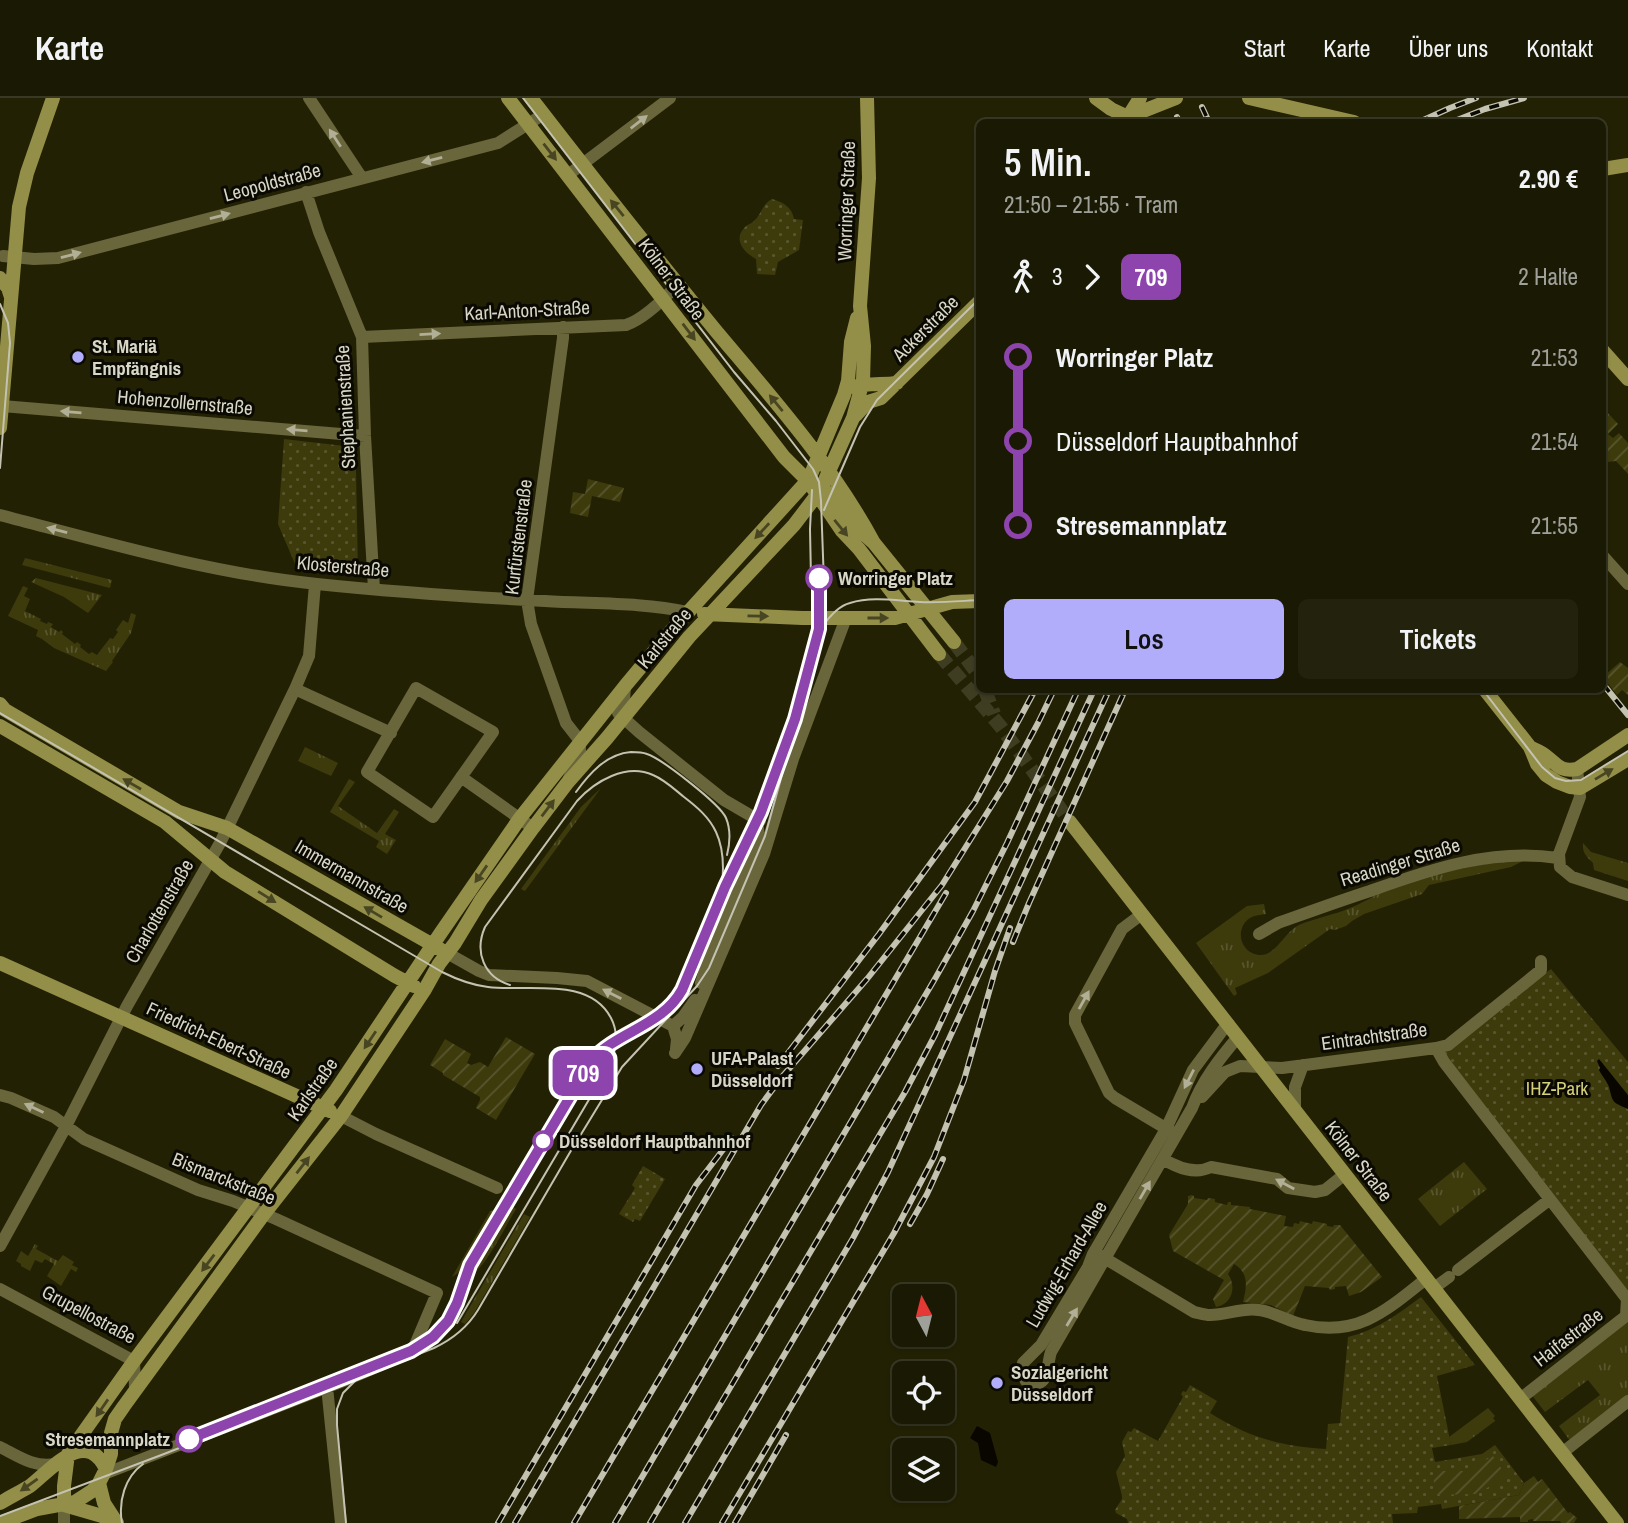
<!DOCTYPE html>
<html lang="de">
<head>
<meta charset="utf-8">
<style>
  body { margin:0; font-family:"Archivo Narrow",sans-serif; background:#23220d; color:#f1f3f6; height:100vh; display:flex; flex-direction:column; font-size:26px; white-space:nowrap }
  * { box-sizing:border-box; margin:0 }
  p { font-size:23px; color:#9fa09a }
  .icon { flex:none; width:38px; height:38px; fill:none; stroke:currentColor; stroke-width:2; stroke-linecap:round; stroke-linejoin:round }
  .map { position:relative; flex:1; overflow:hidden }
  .sheet { position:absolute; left:976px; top:21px; width:630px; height:574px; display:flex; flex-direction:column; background:#1a1903; border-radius:10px; box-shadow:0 2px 5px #0004,0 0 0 2px #383825 }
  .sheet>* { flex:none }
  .badge { padding:0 14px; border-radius:10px; font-size:24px; line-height:46px }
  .needle { width:46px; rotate:353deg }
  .buttons { position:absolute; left:892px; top:1186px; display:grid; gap:14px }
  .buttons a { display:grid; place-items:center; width:63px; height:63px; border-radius:10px; background:#1a1903; box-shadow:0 2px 5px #0004,0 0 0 2px #383825; font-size:35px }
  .map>.badge { position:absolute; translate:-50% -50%; box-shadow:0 0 0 4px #fff }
  .legs { display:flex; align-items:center; gap:10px; height:77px; padding:0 28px; font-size:23px }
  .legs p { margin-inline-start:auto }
  .summary { display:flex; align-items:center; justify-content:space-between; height:119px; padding:0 28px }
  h1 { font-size:38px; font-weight:600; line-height:52px }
  .button { display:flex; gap:14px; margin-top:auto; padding:14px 28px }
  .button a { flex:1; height:80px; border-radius:10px; background:#b1adfa; color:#111; font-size:28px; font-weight:600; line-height:80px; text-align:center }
  .button a+a { background:#23220d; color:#f1f3f6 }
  ul { padding:0 28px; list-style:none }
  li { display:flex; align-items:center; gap:24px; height:84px; font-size:26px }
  li i { display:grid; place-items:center; width:10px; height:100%; margin:0 9px; background:currentColor }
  li i::after { content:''; width:18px; height:18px; margin:-9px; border:5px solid; border-radius:50%; background:#1a1903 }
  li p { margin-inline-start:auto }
  li:first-child i { background:linear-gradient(#0000 50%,currentColor 0) }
  li:last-child i { background:linear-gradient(currentColor 50%,#0000 0) }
  header { display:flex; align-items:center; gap:42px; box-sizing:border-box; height:98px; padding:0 35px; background:#1a1903; border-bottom:2px solid #383825 }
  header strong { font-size:33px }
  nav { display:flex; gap:38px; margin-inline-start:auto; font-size:24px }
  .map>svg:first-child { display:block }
</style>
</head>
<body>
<header>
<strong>Karte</strong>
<nav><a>Start</a><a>Karte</a><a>Über uns</a><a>Kontakt</a></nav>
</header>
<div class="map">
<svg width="1628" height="1425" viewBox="0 0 1628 1425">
  <defs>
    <pattern id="grass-tufts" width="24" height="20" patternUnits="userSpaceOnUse" patternTransform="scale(1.75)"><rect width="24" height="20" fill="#3d3a0c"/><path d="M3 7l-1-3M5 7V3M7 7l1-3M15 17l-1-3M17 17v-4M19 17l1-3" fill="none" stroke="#58562e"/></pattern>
    <pattern id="park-dots" width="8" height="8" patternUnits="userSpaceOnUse" patternTransform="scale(1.75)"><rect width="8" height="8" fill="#3d3a0c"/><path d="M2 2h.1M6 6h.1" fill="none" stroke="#58562e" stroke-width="1.8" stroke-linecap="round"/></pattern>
    <pattern id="garden-furrows" width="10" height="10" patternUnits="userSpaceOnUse" patternTransform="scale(1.75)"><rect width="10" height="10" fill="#3d3a0c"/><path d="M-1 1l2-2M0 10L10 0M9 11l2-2" fill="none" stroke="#58562e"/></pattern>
  </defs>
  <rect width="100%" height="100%" fill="#232104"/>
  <path fill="url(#grass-tufts)" d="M25,460L112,482L110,490L22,467Z
    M36,480L102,497L88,515L64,499L31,484Z
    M23,488L28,490L24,498L30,501L25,513L41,521L40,523L47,526L48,524L53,526L51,529L59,534L61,532L63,534L62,536L75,546L77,544L81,547L80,549L89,556L92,554L97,557L110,540L113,541L118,534L116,532L123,522L128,525L131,515L136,517L131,535L112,563L113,564L106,573L54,550L42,541L36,538L38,532L8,518Z
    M305,649L338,665L331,678L298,663Z
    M349,681L355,684L338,708L377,735L394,711L399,714L385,736L396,742L387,756L376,749L379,743L330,714Z
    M601,690L525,793L521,791L581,709Z
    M1583,745L1591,754L1628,765V783L1594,772L1593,765C1587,759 1582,755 1583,745Z
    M1525,762L1511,769L1429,787L1422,796L1364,816L1352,823L1346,828L1335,832L1330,831L1268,875L1235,890L1237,896L1234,898L1196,845L1247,808L1264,806L1266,816C1260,817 1255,817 1250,820C1237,828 1238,848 1252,855C1274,865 1282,835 1299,827C1315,820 1334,817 1350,810C1363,805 1375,797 1389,791C1434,775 1477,765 1525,762Z
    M1464,1064L1487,1091L1440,1128L1418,1101Z
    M513,1109L516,1111C502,1134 489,1165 467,1182L472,1171L507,1110Z
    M500,1111L466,1166L461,1173L452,1179L490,1113Z
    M524,1116L530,1119L474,1215L465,1226L461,1224Z
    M35,1146L38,1148L36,1151L58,1163L63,1157L74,1164L72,1167L78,1170L76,1174L71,1171L61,1188L47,1178L54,1166L45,1161L42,1165L35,1162L30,1173L21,1168V1166L16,1163L21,1153L28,1158Z
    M1628,1220V1300L1571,1344L1559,1328L1600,1297L1588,1282L1545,1314L1531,1296Z
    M1488,1310L1495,1318L1493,1320L1495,1323L1467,1344L1451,1347L1449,1339Z"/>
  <path fill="url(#park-dots)" d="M772,101C783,104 792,109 794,121L803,122L799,152L778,164L775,177L757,176L756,161C745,155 732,142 745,129C748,126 751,126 754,123C762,116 762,106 772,101Z
    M284,341L353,349L356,373L358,476L298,469L295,466L278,426Z
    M1551,871L1628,964V1194L1441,956Z
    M643,1068L665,1081L640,1123L635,1121L633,1124L619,1116L635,1090L632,1087Z
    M1421,1199L1475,1267L1437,1278L1451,1347L1432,1350L1435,1364L1482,1356L1495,1347L1524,1385L1519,1397L1442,1411L1441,1406L1418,1409L1417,1415L1392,1416L1393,1425H1128L1127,1421L1116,1415L1115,1412L1122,1401V1398L1116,1374L1125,1358L1122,1344L1128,1333L1131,1334L1134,1330L1158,1343L1183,1299L1181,1296L1183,1293L1186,1294L1190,1287L1217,1303L1210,1315C1250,1340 1280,1348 1326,1351L1328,1326L1340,1325L1348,1239C1377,1232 1398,1216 1421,1199Z"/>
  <path fill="url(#garden-furrows)" d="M1607,314L1618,326L1608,336L1613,340L1619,335L1628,345V376L1616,363L1607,364L1603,359V318Z
    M588,381L624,390L620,404L592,398L588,419L570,415L573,394L585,396Z
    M1620,564L1628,570V597L1622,592L1617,597L1603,579Z
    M506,939L535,956L496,1022L476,1010L480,1002V999L443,977V975L430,967L445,941L471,956L467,965L471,967L480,964L488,969Z
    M1192,1097L1194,1098V1100L1207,1102L1208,1100L1215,1101V1104L1227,1107L1228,1104H1231V1107L1250,1109V1111L1286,1118L1284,1128L1293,1129L1294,1125L1299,1126L1300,1123L1312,1126L1313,1123L1327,1126V1128L1333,1129L1334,1127H1340L1382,1179L1361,1194L1349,1198L1346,1188L1335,1189V1191L1330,1192L1329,1190L1305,1188L1293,1218L1271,1207L1243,1204C1247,1188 1249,1175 1234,1166L1228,1176C1237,1189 1232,1206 1216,1209L1213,1201L1224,1182L1173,1153L1169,1137L1188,1106V1098Z
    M1493,1358L1507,1379L1476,1396L1435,1397L1433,1373H1465Z
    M1534,1378L1538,1384L1542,1381L1568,1415L1570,1414L1577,1420L1574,1425H1561L1560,1423H1533V1421L1528,1422V1424H1520V1419L1459,1421V1408L1519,1397L1524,1385Z"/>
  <path fill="#090600" d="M1599,961L1628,997V1011C1612,1004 1613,1005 1609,989C1607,983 1602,978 1599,972L1600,970L1597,963Z
    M977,1328L990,1335L998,1364L996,1369L981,1362L978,1345L970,1340Z"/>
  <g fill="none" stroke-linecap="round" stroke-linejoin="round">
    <path stroke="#3e3c21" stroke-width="14" stroke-dasharray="14 7" stroke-linecap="butt" d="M954,544L980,579
      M939,556L1001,629L1070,724
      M985,592L994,616"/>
    <path stroke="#69663c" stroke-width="12" d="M309,0L362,80
      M568,77L670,0
      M306,94L319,134L362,239L365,338L374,491
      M3,158L34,161L58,160L498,45L544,16
      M563,229V240L527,502L531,526L566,625L580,643V653L569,680
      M362,239L626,227C644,221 665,200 678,186
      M2,308L365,338
      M0,417C104,444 209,475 317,486C393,494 469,499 545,503C593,506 641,504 688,514
      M1603,458L1628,486
      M625,588L624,603L618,612V615L639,634L724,702L760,723
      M416,590L493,634L433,719L367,674Z
      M295,591L391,635
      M1577,671L1580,699L1559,756L1560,769L1572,779L1628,797
      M461,679L533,730
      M1142,816L1122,831L1075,917V925L1109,995L1115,1000L1172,1034
      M1259,836L1278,825C1309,814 1339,803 1370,793C1431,771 1493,750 1558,760
      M447,855L479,873L489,877L557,880L587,883L673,928L677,941L676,951
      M701,885L708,863L758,744C759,736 759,727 754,720
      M1228,925L1193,972L1166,1031L1093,1156L1088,1169L1041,1247L1023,1265L1021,1274L1026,1283C1050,1293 1046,1269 1051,1254L1192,1010C1202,983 1220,960 1238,939
      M673,928L683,919L695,902
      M1436,950L1444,964L1627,1201L1626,1218L1520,1301
      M675,955L685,940L764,756L793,661L846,520
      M0,997L11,1000L54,1019L84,1041L198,1092L233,1103L276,1121L437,1195L412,1254L346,1282L104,1376
      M1202,999L1225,974L1240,968L1282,970L1436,950L1448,947L1541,872V863
      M1295,1012V989L1303,967
      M341,1018L376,1036L497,1090
      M1163,1061C1178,1070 1195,1077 1211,1069L1277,1081L1288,1090L1315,1094L1325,1092L1345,1076
      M0,1148L64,1032L127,908L220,745L295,591L309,558L315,486
      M1101,1158L1194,1214C1199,1215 1205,1217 1210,1217C1227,1217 1243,1209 1259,1212C1275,1214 1289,1224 1305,1227C1359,1239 1388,1211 1427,1180
      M1458,1172L1549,1102
      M1434,1190L1449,1179
      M0,1191L134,1263L135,1290
      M327,1289L341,1425
      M0,1349C18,1358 34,1370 55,1366
      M1562,1355L1628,1303
      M64,1425V1407"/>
    <path stroke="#938e48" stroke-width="14" d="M508,0L784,359L808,383L842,433L859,451L939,556
      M531,0C592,79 653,156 716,233C773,301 832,367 874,445
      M1096,0L1111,11L1128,19L1126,24
      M1249,0L1354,24
      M1603,71L1628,67
      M0,180L8,190L11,199
      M1603,253L1628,281
      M854,289C867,285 883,287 897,285
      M856,317L868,304L881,300L980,203
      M0,330L19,109L27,75L53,0
      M815,387L822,390L835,402L856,429L874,445L954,544
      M704,516L802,520H895L952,504L980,503
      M1485,592L1530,649L1537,666L1546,677L1557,684L1570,689L1580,690L1628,661
      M0,606L5,612L179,714L227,730L440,851
      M0,628L165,724L225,774L395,878L414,888
      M1530,649C1535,652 1541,654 1546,658C1558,667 1560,674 1577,671L1628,637
      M1070,724L1617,1425
      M0,865L330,1013
      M99,1385L104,1405L117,1425
      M0,1405C10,1399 20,1394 30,1388C52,1371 85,1329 106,1371
      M64,1407V1388L68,1356L134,1263L336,992L440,836L520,720L625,588L671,533L809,381L844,297L848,283L851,244L857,220
      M64,1407L102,1418L112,1425
      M0,1425L37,1411L75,1404L92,1393L99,1385L106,1371L111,1356V1335L115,1321L124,1308L264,1116L341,1018L424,893L439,866L455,845L481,802L533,730L568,684L607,640L689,539L794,427L820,393L853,320L863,283L864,248L860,208L869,80L867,0"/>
    <path stroke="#c4c3b1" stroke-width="2" d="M1128,24L1143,0
      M0,206L8,225L10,245L0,370
      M812,392L810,431L811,481L817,521
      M824,412L860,329L877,302L980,200
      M822,529C829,519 838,508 850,505C872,498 898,503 920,504C940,505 960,503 980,502
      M1483,592L1542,669L1555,680L1566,683L1581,682L1628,653
      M0,615L442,874C456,881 471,887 488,889C528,894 589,878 611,920C619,935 616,952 610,966L457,1225
      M576,694C589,676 606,656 631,654C636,654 642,654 647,656C662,661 720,706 726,720C731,732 730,745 727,757
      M510,887C484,879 474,854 485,829L577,703C595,683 626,665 653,677C665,682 674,691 684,699C697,709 709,719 716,734C724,751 724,769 722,787
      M435,1237L452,1216L470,1167L587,968C613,933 653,932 680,897L725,789L758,722L767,700
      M0,1418L164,1356L434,1250C453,1241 467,1230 478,1212L569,1056L622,969L697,888L709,870L765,738L785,666L808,594L823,531L825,513L821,403L819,384L813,371L776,323L734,274L523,0
      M122,1425C118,1403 125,1379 143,1366
      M346,1425L337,1327V1311L343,1295L355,1283"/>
    <g stroke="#c4c3b1" stroke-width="6">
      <path id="rail" d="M1202,9L1209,24
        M1177,19L1179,24
        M1419,24L1450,10L1476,0
        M1452,24L1485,11L1524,0
        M1603,586L1628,617
        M1013,844L1029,805L1125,592
        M778,968L879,836L975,704L1035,592
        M910,1126L927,1096L943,1061
        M498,1425L696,1087L732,1040
        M515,1425L761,1007L781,980L867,881L942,787L1007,683L1038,625L1054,592
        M574,1425L946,795
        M615,1425L936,879L973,813L1007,745L1078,592
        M650,1425L905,994L935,937L1094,592
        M685,1425L853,1140L888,1074L1109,592
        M722,1425L894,1135L934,1059L964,982L995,873L1010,830
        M735,1425L786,1337"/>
    </g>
    <use href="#rail" stroke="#0b0a02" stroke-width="3.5" stroke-dasharray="10" stroke-linecap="butt"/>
    <path stroke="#938e48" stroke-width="14" d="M1128,19L1176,0
      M1128,19L1140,0"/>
  </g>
  <defs><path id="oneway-solid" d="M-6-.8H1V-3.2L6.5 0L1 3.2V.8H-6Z" transform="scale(1.75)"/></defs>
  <g fill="#b1af96">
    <use href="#oneway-solid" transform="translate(639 24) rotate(-38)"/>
    <use href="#oneway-solid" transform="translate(335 40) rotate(-123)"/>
    <use href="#oneway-solid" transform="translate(432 62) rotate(166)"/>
    <use href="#oneway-solid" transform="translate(220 118) rotate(-15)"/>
    <use href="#oneway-solid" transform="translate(71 157) rotate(-15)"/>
    <use href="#oneway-solid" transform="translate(430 236) rotate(-3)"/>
    <use href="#oneway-solid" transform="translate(71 314) rotate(-175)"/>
    <use href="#oneway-solid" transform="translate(297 332) rotate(-175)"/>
    <use href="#oneway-solid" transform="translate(57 432) rotate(-166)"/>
    <use href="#oneway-solid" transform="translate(612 896) rotate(-153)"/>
    <use href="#oneway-solid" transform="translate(1084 902) rotate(-61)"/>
    <use href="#oneway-solid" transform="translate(1189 981) rotate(117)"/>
    <use href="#oneway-solid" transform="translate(34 1010) rotate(-155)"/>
    <use href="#oneway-solid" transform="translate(1285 1086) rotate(-152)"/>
    <use href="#oneway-solid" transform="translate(1145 1092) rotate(-60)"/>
    <use href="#oneway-solid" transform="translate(1072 1219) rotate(-59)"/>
  </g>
  <g fill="#484522">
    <use href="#oneway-solid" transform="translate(550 54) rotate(52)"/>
    <use href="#oneway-solid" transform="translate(617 110) rotate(-129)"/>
    <use href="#oneway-solid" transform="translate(689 234) rotate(53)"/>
    <use href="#oneway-solid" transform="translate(776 305) rotate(-129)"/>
    <use href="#oneway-solid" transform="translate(841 430) rotate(51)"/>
    <use href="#oneway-solid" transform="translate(762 433) rotate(133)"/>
    <use href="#oneway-solid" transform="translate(758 518) rotate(1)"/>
    <use href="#oneway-solid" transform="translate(878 520)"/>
    <use href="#oneway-solid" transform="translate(1604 676) rotate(-31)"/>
    <use href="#oneway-solid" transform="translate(132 686) rotate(-150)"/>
    <use href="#oneway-solid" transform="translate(548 710) rotate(-53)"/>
    <use href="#oneway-solid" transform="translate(481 776) rotate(125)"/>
    <use href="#oneway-solid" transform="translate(267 799) rotate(32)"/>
    <use href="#oneway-solid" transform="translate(373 814) rotate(-149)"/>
    <use href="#oneway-solid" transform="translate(370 942) rotate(124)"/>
    <use href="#oneway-solid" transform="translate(303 1067) rotate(-52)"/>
    <use href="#oneway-solid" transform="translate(208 1165) rotate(127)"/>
    <use href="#oneway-solid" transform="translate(102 1310) rotate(125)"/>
    <use href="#oneway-solid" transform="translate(29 1387) rotate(145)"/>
  </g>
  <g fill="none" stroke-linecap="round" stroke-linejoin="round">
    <g stroke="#fff" stroke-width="16">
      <path id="line-1" d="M189,1341L411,1253L433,1239L448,1223L457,1205L470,1167L592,962C618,933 662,928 682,892L725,789L761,714L795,621L819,531V480"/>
    </g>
    <use href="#line-1" stroke="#8e44ad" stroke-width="10"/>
  </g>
  <g fill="#b1adfa" stroke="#0b0a02" stroke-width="2.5">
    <circle cx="78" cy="259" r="7"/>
    <circle cx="697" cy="971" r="7"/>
    <circle cx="997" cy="1285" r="7"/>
  </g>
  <g fill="#fff" stroke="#8e44ad" stroke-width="3.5">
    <circle cx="819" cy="480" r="12"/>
    <circle cx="543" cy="1043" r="9"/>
    <circle cx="189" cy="1341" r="12"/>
  </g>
  <g text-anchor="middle" stroke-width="6" stroke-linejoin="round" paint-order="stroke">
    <g font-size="19" fill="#d8d7c7" stroke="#0b0a02">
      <text transform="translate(272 84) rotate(-15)" y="7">Leopoldstraße</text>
      <text transform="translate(846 103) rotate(-88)" y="7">Worringer Straße</text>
      <text transform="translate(672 181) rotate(53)" y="7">Kölner Straße</text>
      <text transform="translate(527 212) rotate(-3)" y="7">Karl-Anton-Straße</text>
      <text transform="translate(925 230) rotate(-45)" y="7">Ackerstraße</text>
      <text transform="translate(185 304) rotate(5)" y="7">Hohenzollernstraße</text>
      <text transform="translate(345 309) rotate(-93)" y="7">Stephanienstraße</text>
      <text transform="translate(518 439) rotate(-83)" y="7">Kurfürstenstraße</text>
      <text transform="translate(343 468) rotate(5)" y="7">Klosterstraße</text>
      <text transform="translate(664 540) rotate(-50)" y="7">Karlstraße</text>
      <text transform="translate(1400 764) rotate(-17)" y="7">Readinger Straße</text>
      <text transform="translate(352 778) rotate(30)" y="7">Immermannstraße</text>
      <text transform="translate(159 813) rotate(-60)" y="7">Charlottenstraße</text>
      <text transform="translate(1374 938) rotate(-8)" y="7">Eintrachtstraße</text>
      <text transform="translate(219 942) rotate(25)" y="7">Friedrich-Ebert-Straße</text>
      <text transform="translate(312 991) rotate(-55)" y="7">Karlstraße</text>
      <text transform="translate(1359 1063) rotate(52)" y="7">Kölner Straße</text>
      <text transform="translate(224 1080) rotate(22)" y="7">Bismarckstraße</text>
      <text transform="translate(1066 1166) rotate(-60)" y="7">Ludwig-Erhard-Allee</text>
      <text transform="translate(89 1216) rotate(28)" y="7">Grupellostraße</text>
      <text transform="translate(1568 1239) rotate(-38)" y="7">Haifastraße</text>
    </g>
    <g font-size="19" font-weight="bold" fill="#d8d7c7" stroke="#0b0a02" text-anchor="start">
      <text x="92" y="255">St. Mariä<tspan x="92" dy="22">Empfängnis</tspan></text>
      <text x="711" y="967">UFA-Palast<tspan x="711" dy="22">Düsseldorf</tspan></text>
      <text x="1011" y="1281">Sozialgericht<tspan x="1011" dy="22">Düsseldorf</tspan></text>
    </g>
    <g font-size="19" font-weight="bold" fill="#d8d7c7" stroke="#0b0a02" text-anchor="start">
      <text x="838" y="487">Worringer Platz</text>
      <text x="559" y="1050">Düsseldorf Hauptbahnhof</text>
      <text x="170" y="1348" text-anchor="end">Stresemannplatz</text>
    </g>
    <g font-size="19" fill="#d5d07b" stroke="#0b0a02">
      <text x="1557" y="997">IHZ-Park</text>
    </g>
  </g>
</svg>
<div class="buttons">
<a><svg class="needle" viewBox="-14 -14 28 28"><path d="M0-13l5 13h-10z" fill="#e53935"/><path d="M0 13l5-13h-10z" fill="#9fa09a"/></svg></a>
<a><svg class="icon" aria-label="locate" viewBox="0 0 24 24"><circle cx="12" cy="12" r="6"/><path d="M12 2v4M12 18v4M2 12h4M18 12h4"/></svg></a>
<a><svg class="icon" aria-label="layers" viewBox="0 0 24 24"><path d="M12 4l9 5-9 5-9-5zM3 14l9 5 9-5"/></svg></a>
</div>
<b class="badge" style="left:583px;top:975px;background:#8e44ad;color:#fff">709</b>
<section class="sheet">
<div class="summary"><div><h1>5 Min.</h1><p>21:50 – 21:55 · Tram</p></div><b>2.90 €</b></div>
<div class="legs"><svg class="icon" aria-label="walk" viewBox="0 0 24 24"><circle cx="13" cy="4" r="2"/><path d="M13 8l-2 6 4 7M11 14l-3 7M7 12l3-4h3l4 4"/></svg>3<svg class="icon" aria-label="forward" viewBox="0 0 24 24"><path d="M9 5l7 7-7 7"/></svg><b class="badge" style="background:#8e44ad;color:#fff">709</b><p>2 Halte</p></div>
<ul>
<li><i style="color:#8e44ad"></i><b>Worringer Platz</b><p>21:53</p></li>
<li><i style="color:#8e44ad"></i><span>Düsseldorf Hauptbahnhof</span><p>21:54</p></li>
<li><i style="color:#8e44ad"></i><b>Stresemannplatz</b><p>21:55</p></li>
</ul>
<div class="button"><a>Los</a><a>Tickets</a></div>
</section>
</div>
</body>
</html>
